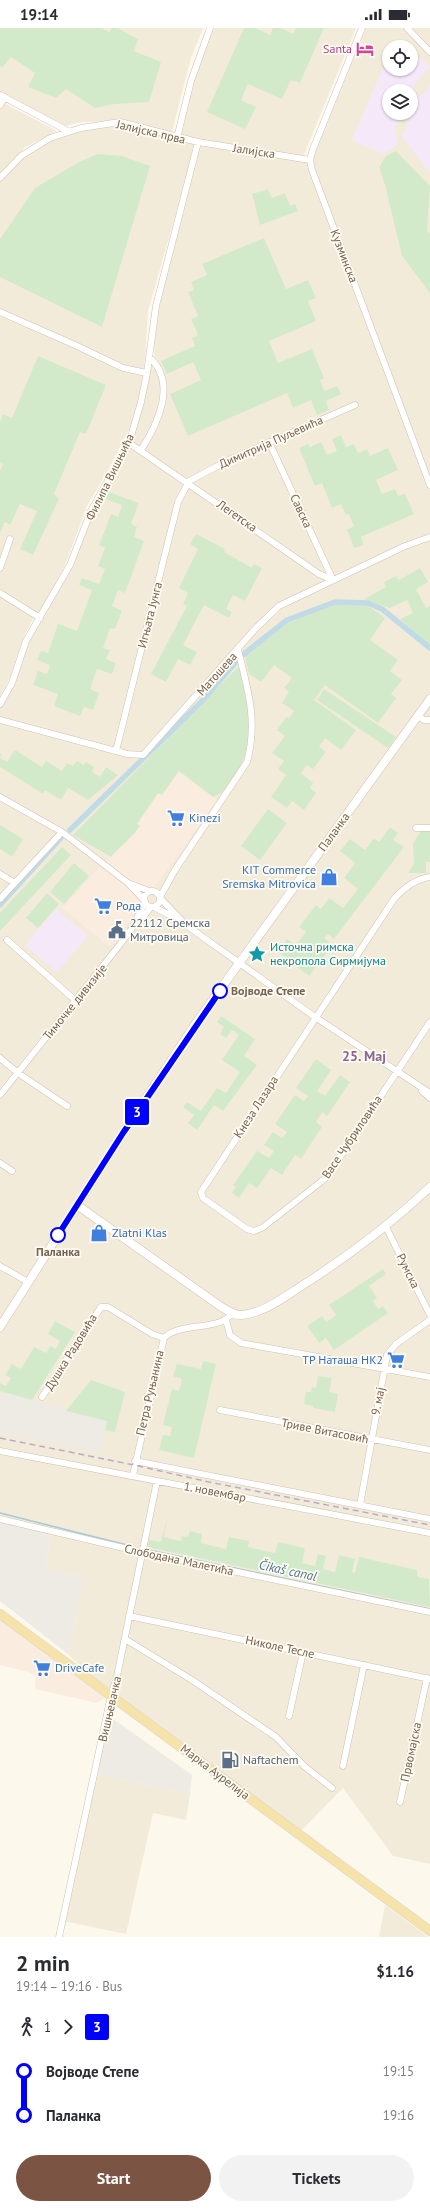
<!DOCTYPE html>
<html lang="en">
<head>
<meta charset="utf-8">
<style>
  body { margin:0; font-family:"PT Sans",sans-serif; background:#f2f2f3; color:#2b2b33; height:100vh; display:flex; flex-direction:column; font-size:15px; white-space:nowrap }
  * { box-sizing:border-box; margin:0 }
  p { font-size:13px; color:#7c7c81 }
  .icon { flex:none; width:22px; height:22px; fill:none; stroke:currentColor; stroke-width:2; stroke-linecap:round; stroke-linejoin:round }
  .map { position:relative; height:1909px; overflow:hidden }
  .side { display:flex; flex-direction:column; background:#fff; flex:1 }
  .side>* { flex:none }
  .badge { padding:0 8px; border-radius:3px; font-size:14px; line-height:26px }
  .controls { position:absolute; left:382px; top:12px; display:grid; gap:8px }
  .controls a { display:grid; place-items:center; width:36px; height:36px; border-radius:50%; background:#fff; box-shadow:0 1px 3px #0004; font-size:20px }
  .map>.badge { position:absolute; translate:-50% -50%; box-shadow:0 0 0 2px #fff }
  .legs { display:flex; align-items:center; gap:6px; height:44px; padding:0 16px; font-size:13px }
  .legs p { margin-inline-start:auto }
  .headline { display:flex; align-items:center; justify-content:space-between; height:68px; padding:0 16px }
  h1 { font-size:22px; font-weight:700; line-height:30px }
  .action { display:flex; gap:8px; margin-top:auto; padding:8px 16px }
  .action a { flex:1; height:46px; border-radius:24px; background:#7c5444; color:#fff; font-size:16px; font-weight:700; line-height:46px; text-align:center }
  .action a+a { background:#f2f2f3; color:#2b2b33 }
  ul { padding:0 16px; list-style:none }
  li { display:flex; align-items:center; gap:14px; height:44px; font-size:15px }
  li i { display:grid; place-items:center; width:6px; height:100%; margin:0 5px; background:currentColor }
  li i::after { content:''; width:10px; height:10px; margin:-5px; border:3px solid; border-radius:50%; background:#fff }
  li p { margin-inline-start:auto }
  li:first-child i { background:linear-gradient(#0000 50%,currentColor 0) }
  li:last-child i { background:linear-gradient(currentColor 50%,#0000 0) }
  .status { display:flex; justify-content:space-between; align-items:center; height:28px; padding:0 20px; background:#fff; direction:ltr }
  .status svg { height:11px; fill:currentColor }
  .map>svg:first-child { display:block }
</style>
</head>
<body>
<div class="status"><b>19:14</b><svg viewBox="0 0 49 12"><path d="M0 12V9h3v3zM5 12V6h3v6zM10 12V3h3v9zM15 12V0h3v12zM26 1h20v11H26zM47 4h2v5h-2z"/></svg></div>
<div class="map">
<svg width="430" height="1909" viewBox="0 0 430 1909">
  <rect width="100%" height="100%" fill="#fcf8ec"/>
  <path fill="#f3ebda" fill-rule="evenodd" d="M0,0H203L191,30L171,107L122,93L82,94L61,99L0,67Z
    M209,0H356L303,129L179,108L189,56Z
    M364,0H430V1836L393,1828L343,1760L296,1808L111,1669L68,1626L84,1549L46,1542L51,1500L0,1486V676L24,618L68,542L91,482L129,416L147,348L154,333L155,280L199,117L311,134ZM389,19H411V41H389ZM389,63H411V85H389Z
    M0,73L57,103L25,119L0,146Z
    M114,96L196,115L148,283L144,346L135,389L109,441L87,478L66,535L39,588L0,564V288L73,317L0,284V151L24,125L63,106Z
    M0,568L34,589L23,610L10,650L0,668Z
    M97,1746L190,1766L186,1792L153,1785L126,1906L63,1893Z
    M385,1877L428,1909H379Z"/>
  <path fill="#fbece0" d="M179,743L218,772L110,919L62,880L122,815L135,806L137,796L159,765L162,767Z
    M0,1590L106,1669L97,1675L35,1661L36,1648L28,1644L0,1637Z"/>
  <path fill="#eeeae4" d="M0,1363L107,1393L100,1424L0,1406Z
    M0,1486L51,1500L46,1542L84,1549L68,1626L0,1573Z
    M109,1688L192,1747L190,1766L97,1746Z"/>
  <path fill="#f5e8f9" d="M411,21L430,39L415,55L411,64L389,63V85H402L395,99L398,117L383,126L352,112L389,26V41H411Z
    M430,58V145L402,108L417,71Z
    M56,881L88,908L57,944L25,917Z"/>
  <path fill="#d3eaca" d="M0,0H101L109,4L112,0H117L138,11L134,23L161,34L149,74L115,76L95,80L66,61L56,70L28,59L35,45L11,29L2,40L0,38Z
    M244,0H255L270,7L273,0H281L293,6L296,0H324L300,55L291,52L282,71L248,56L241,72L256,79L245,101L207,84Z
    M396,123L430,158L427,203L430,206V265L402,228L385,157L379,139L386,128Z
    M98,126L122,128L150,138L102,299L0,249V211L35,160L79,134Z
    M268,161L272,170L285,165L290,178L295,176L298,183L260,197L252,166Z
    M264,210L286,261L308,252L316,270L308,273L316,293L269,313L278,335L312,321L324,350L320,352L324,363L337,358L341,366L326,373L329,382L317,387L311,372L293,380L287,365L188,408L170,366L201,352L193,334L167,346L161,333L195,318L192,310L198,307L191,291L198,288L188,264L194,262L191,254L207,247L202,236Z
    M38,328L106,357L86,406L80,404L54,466L59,471L33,527L20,521L37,483L20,476L10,497L5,494L0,505V443L3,436L0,435V394L3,386L12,390Z
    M341,407L346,419L354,416L358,425L367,421L370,428L388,420L398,442L376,452L382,466L395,461L398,468L405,466L414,486L361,509L364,517L354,520L347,502L354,498L349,486L346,487L341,476L332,480L322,455L315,458L299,420L308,416L310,419L321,414L327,427L337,423L332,411Z
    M106,463L139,475L131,496L137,499L134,509L144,513L125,565L118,562L112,578L122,583L115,601L110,600L103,620L110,622L106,631L116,635L112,646L97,641L90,661L99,665L93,682L84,679L80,688L54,678L58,666L33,657L38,643L47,646L50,637L37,632L41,623L48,625L58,596L77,603L92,562L79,557L82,550L99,556L105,541L98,538L105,520L99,517L111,486L118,489L122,477L103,470Z
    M196,506L225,521L224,524L252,540L254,536L262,540L245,573L233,567L226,581L232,584L229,590L204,577L183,617L197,624L190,637L178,631L166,654L151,646L187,578L183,576L188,565L179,560L198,521L190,516Z
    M420,540L428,554L416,561L426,580L430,578V618L400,591L413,585L407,572L390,580L364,571L386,559L384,554L396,548L399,552Z
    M336,575L367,577L385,590L370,612L398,632L390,643L402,652L391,666L396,670L378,695L325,657L314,672L356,702L341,722L325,710L319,719L326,724L313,741L307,737L301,745L313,755L310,760L316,765L304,782L292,773L287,780L271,769L286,747L278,741L284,733L272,725L285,708L277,702L286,689L289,690L294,683L282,675L289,664L284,660L292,650L274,637L261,654L249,646L245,628L288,595Z
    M240,637C247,680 259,711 233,751C228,757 221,767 213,769L179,743L162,767L158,765L137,796L140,798C132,810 120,818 111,829L73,807Z
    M324,661L396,709L388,720L317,672Z
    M15,722L42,739L46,733L62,743L67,735L73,738L77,733L84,737L86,734L94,739L92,744L100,749L106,739L118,747L88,772L68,760L61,772L45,762L43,766L0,739V725L2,726L0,730L7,734Z
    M268,781L287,795L260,832L241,818Z
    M0,797L23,811L12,829L0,821Z
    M390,799L398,805L393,812L404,819L334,911L328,906L324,910L333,917L309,948L278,924L287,911L296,917L306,904L299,899L316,877L321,881L329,870L343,880L358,861L344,850L355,835L340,823L350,811L365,822L374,810L379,814Z
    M421,803H430V834H426V845H408L414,836L413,815Z
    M62,819L71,827L0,903V885Z
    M74,835L89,848L64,876L50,864Z
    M47,865L59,876L38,900L26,890Z
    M221,988L255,1011L244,1028L257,1037L223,1083L214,1077L197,1102L188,1095L194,1087L183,1079L187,1074L201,1083L217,1060L226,1065L240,1044L222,1032L239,1007L232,1002L226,1010L220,1006L224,999L217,994Z
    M316,1031L331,1042L317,1063L325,1068L340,1047L350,1054L327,1088L322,1084L316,1094L322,1099L301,1131L295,1127L282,1147L271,1140L257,1160L249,1155L239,1170L232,1165L236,1159L233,1157L257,1123L269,1130L274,1123L264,1117L273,1104L282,1110L287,1104L275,1096L295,1067L304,1073L308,1068L296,1060Z
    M383,1241L386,1246L369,1258L377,1270L373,1273L378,1281L383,1278L388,1285L334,1322L326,1310L319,1315L307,1298L322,1288L326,1294L336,1287L329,1277Z
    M55,1293L75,1304L32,1372L0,1363V1355L6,1358L11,1350L5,1347L12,1336L21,1341L34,1319L46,1325L50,1318L56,1321L60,1313L48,1306Z
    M203,1333L216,1336L194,1430L159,1422L163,1407L170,1408L172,1399L163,1397L172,1361L179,1363L182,1351L173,1348L177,1336L201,1341Z
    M318,1348L332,1350L329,1364L338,1366L335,1384L313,1380V1378L304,1376L306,1364H311L312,1359L316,1360Z
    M91,1352L125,1364L115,1404L105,1402L107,1393L66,1383Z
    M167,1491L164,1509L181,1513L182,1508L188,1509L190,1503L202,1506L201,1515L226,1521L229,1509L249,1513L248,1519L275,1525L278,1514L305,1520L302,1535L315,1538L318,1526L326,1528L323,1541L335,1544L339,1527L355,1531L352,1544L355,1545L359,1529L417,1542L418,1549L429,1551L430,1579L147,1519L149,1512L161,1514Z"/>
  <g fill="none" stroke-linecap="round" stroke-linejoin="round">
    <path stroke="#a7c9d7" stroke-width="1.5" d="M0,1485L127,1517
      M144,1521L430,1581"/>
    <path stroke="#c0dbe5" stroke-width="5.5" d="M244,626L287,592L335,574L368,575L382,581L430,620
      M70,802L202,673L237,633
      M0,877L61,810"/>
    <g stroke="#cec1b1" stroke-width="7">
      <path id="street" d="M362,0L313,121L310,132L312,142L430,457
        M407,0L430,24
        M0,67L68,103
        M0,77L5,69
        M177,110L191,53L210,0
        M0,150L21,128L50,110L81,100L120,94L198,114L310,132
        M0,284L75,317L123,340L147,345
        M269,414L333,552
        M129,415L319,546L333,552
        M141,422C158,396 177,355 150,330
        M0,540L10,511
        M0,565L40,590
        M0,676L12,655L26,613L70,537L91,483L129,415L141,374L147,345L156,278L198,114
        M418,688L424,692H430
        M0,692L127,726L143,727L255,601L279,578L405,518L430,509
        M116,723L178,474L189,453L227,433L355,377
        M0,769L62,804L128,855L149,863
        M416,800H430
        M0,846L15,855
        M430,849C416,851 403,861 394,871L201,1164L203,1170L247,1201L254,1203L262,1200L327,1149L430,994
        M129,856L144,872
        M144 871a8 8 0 1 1 16 0a8 8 0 1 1-16 0Z
        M160,869L175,842L247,734C258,694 248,661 238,622
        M0,871L62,804
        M161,871L186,897L315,989L430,1065
        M154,879L177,891
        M138,895L151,879
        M7,912L76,973
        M0,1030L18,1045L67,1078
        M422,1063L430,1070
        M0,1067L114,924L131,902L145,874
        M0,1135L12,1143
        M386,1199L430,1287
        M0,1238L28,1254
        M226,1292L230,1307L241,1315L430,1349
        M42,1369L101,1279H108L152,1306L164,1310
        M220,1382L430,1422
        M0,1423L430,1505
        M135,1433L430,1491
        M133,1447L164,1310C180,1293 220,1304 232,1285
        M360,1477L387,1327L396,1316L430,1292
        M0,1491L141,1524L430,1584
        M129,1588L430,1651
        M125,1611L192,1652L276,1709L304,1738L332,1760
        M289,1688L303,1624
        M343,1738L364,1637
        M400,1774L427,1650
        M59,1909L112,1663L116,1653L157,1453"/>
    </g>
    <g stroke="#d1c2af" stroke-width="9">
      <path id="secondary" d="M77,1177L220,1278C227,1282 234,1288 242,1287C263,1285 283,1270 300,1259C347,1229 389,1198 430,1159
        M0,1299L123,1105L196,995L430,671"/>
    </g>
    <g stroke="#dcd6d1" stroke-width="10">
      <path id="primary" d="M0,1586L430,1903"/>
    </g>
    <use href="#street" stroke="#fff" stroke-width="6"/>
    <use href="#secondary" stroke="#fff" stroke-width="8"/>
    <use href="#primary" stroke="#f6e3a9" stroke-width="9"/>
    <path stroke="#bda9c7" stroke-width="1.5" stroke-dasharray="6 4" stroke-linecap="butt" d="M0,1410L134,1437L209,1454L430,1497"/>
  </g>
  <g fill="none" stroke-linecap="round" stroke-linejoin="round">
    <g stroke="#fff" stroke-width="9">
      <path id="line-1" d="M58,1207L123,1105L220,963"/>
    </g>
    <use href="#line-1" stroke="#00f" stroke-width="6"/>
  </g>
  <defs>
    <g id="hotel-bare" transform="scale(1.38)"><path d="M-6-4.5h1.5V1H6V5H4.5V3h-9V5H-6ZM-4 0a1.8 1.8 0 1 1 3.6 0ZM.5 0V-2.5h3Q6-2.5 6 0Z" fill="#d1479c" stroke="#fefbf2" stroke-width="2.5" paint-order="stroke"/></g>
    <g id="supermarket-bare" transform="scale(1.38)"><path d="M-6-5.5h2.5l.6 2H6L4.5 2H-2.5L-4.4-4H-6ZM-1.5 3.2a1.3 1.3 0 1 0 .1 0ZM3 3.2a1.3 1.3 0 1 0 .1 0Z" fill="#3f7fe0" stroke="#fefbf2" stroke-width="2.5" paint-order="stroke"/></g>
    <g id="shop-bare" transform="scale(1.38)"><path d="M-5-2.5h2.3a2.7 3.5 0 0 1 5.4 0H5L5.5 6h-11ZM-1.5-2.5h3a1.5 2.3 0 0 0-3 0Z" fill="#3f7fe0" stroke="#fefbf2" stroke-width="2.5" paint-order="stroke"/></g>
    <g id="civic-bare" transform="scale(1.38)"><path d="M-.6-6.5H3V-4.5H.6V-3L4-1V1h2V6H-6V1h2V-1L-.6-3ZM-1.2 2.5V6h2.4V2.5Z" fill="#5c6f8a" stroke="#fefbf2" stroke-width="2.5" paint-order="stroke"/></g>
    <g id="sight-bare" transform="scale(1.38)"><path d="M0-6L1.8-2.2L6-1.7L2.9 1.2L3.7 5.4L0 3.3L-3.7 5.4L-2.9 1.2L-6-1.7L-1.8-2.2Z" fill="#0f9aa8" stroke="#fefbf2" stroke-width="2.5" paint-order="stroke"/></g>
    <g id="fuel-bare" transform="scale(1.38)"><path d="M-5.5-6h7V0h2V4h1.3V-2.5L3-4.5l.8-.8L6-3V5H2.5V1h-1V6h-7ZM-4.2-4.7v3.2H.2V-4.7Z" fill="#5c6f8a" stroke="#fefbf2" stroke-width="2.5" paint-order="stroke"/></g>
  </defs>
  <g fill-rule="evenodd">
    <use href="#hotel-bare" x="365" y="21"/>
    <use href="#supermarket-bare" x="176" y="790"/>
    <use href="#shop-bare" x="329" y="849"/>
    <use href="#supermarket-bare" x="103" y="878"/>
    <use href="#civic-bare" x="117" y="902"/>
    <use href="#sight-bare" x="257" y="926"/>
    <use href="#shop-bare" x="99" y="1205"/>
    <use href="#supermarket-bare" x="396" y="1332"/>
    <use href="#supermarket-bare" x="42" y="1640"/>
    <use href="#fuel-bare" x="230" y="1732"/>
  </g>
  <g fill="#fff" stroke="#00f" stroke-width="2">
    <circle cx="220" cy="963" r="7"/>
    <circle cx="58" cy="1207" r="7"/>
  </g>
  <g text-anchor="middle" stroke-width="3.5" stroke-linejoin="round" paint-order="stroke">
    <g font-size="12" fill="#b23c85" stroke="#fefbf2" text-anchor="end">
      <text x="352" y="25">Santa</text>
    </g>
    <g font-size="12" fill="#77624f" stroke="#fefbf2">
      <text transform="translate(151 104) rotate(13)" y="4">Јалијска прва</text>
      <text transform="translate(254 123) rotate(9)" y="4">Јалијска</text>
      <text transform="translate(344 228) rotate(69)" y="4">Кузминска</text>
      <text transform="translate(271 414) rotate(-24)" y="4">Димитрија Пуљевића</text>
      <text transform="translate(110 449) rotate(-64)" y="4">Филипа Вишњића</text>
      <text transform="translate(301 483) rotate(65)" y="4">Савска</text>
      <text transform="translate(237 488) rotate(35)" y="4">Легетска</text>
      <text transform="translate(150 587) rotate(-76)" y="4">Игњата Јунга</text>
      <text transform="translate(217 646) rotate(-48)" y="4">Матошева</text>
      <text transform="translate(334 804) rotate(-54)" y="4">Паланка</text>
      <text transform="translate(75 974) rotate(-51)" y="4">Тимочке дивизије</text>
      <text transform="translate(256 1079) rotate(-57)" y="4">Кнеза Лазара</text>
      <text transform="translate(352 1109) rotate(-56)" y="4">Васе Чубриловића</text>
      <text transform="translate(408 1243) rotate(64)" y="4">Румска</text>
      <text transform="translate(71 1324) rotate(-58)" y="4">Душка Радовића</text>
      <text transform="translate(150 1365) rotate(-77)" y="4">Петра Руњанина</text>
      <text transform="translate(378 1373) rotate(-79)" y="4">9. мај</text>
      <text transform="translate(325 1403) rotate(11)" y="4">Триве Витасовић</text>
      <text transform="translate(215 1464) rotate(11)" y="4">1. новембар</text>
      <text transform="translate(179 1532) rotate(12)" y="4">Слободана Малетића</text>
      <text transform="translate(280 1619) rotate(12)" y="4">Николе Тесле</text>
      <text transform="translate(110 1681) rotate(-77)" y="4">Вишњевачка</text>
      <text transform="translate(411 1724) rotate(-78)" y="4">Првомајска</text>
      <text transform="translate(215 1744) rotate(37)" y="4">Марка Аурелија</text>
    </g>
    <g font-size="12" fill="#366cbe" stroke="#fefbf2" text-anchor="start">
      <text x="189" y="794">Kinezi</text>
      <text x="316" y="846" text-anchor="end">KIT Commerce<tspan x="316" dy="14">Sremska Mitrovica</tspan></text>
      <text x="116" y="882">Рода</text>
      <text x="112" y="1209">Zlatni Klas</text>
      <text x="383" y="1336" text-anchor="end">ТР Наташа НК2</text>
      <text x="55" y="1644">DriveCafe</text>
    </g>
    <g font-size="12" fill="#4e5e75" stroke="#fefbf2" text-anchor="start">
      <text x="130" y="899">22112 Сремска<tspan x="130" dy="14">Митровица</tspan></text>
      <text x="243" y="1736">Naftachem</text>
    </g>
    <g font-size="12" fill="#0d838f" stroke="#fefbf2" text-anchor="start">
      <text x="270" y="923">Источна римска<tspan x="270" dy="14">некропола Сирмијума</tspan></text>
    </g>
    <g font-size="12" font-weight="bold" fill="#77624f" stroke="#fefbf2" text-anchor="start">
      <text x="231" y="967">Војводе Степе</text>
      <text x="58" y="1228" text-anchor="middle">Паланка</text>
    </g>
    <g font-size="13" font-style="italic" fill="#497688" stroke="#fefbf2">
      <text transform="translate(288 1542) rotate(12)" y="5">Čikaš canal</text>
    </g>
    <g font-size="14" font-weight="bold" fill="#896792" stroke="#fefbf2">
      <text x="364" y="1033">25. Мај</text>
    </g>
  </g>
</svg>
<div class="controls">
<a><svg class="icon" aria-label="locate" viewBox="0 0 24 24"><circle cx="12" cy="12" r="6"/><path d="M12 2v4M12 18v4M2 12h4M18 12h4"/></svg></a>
<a><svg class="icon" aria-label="layers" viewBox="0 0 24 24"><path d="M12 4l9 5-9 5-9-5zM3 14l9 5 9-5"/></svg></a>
</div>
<b class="badge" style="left:137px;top:1084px;background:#00f;color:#fff">3</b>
</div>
<section class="side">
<div class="headline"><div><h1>2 min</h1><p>19:14 – 19:16 · Bus</p></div><b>$1.16</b></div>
<div class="legs"><svg class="icon" aria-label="walk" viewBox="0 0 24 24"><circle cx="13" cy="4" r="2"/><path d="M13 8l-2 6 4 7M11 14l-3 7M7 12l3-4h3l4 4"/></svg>1<svg class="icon" aria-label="forward" viewBox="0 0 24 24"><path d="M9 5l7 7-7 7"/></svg><b class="badge" style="background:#00f;color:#fff">3</b></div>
<ul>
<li><i style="color:#00f"></i><b>Војводе Степе</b><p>19:15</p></li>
<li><i style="color:#00f"></i><b>Паланка</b><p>19:16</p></li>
</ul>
<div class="action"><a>Start</a><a>Tickets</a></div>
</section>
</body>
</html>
